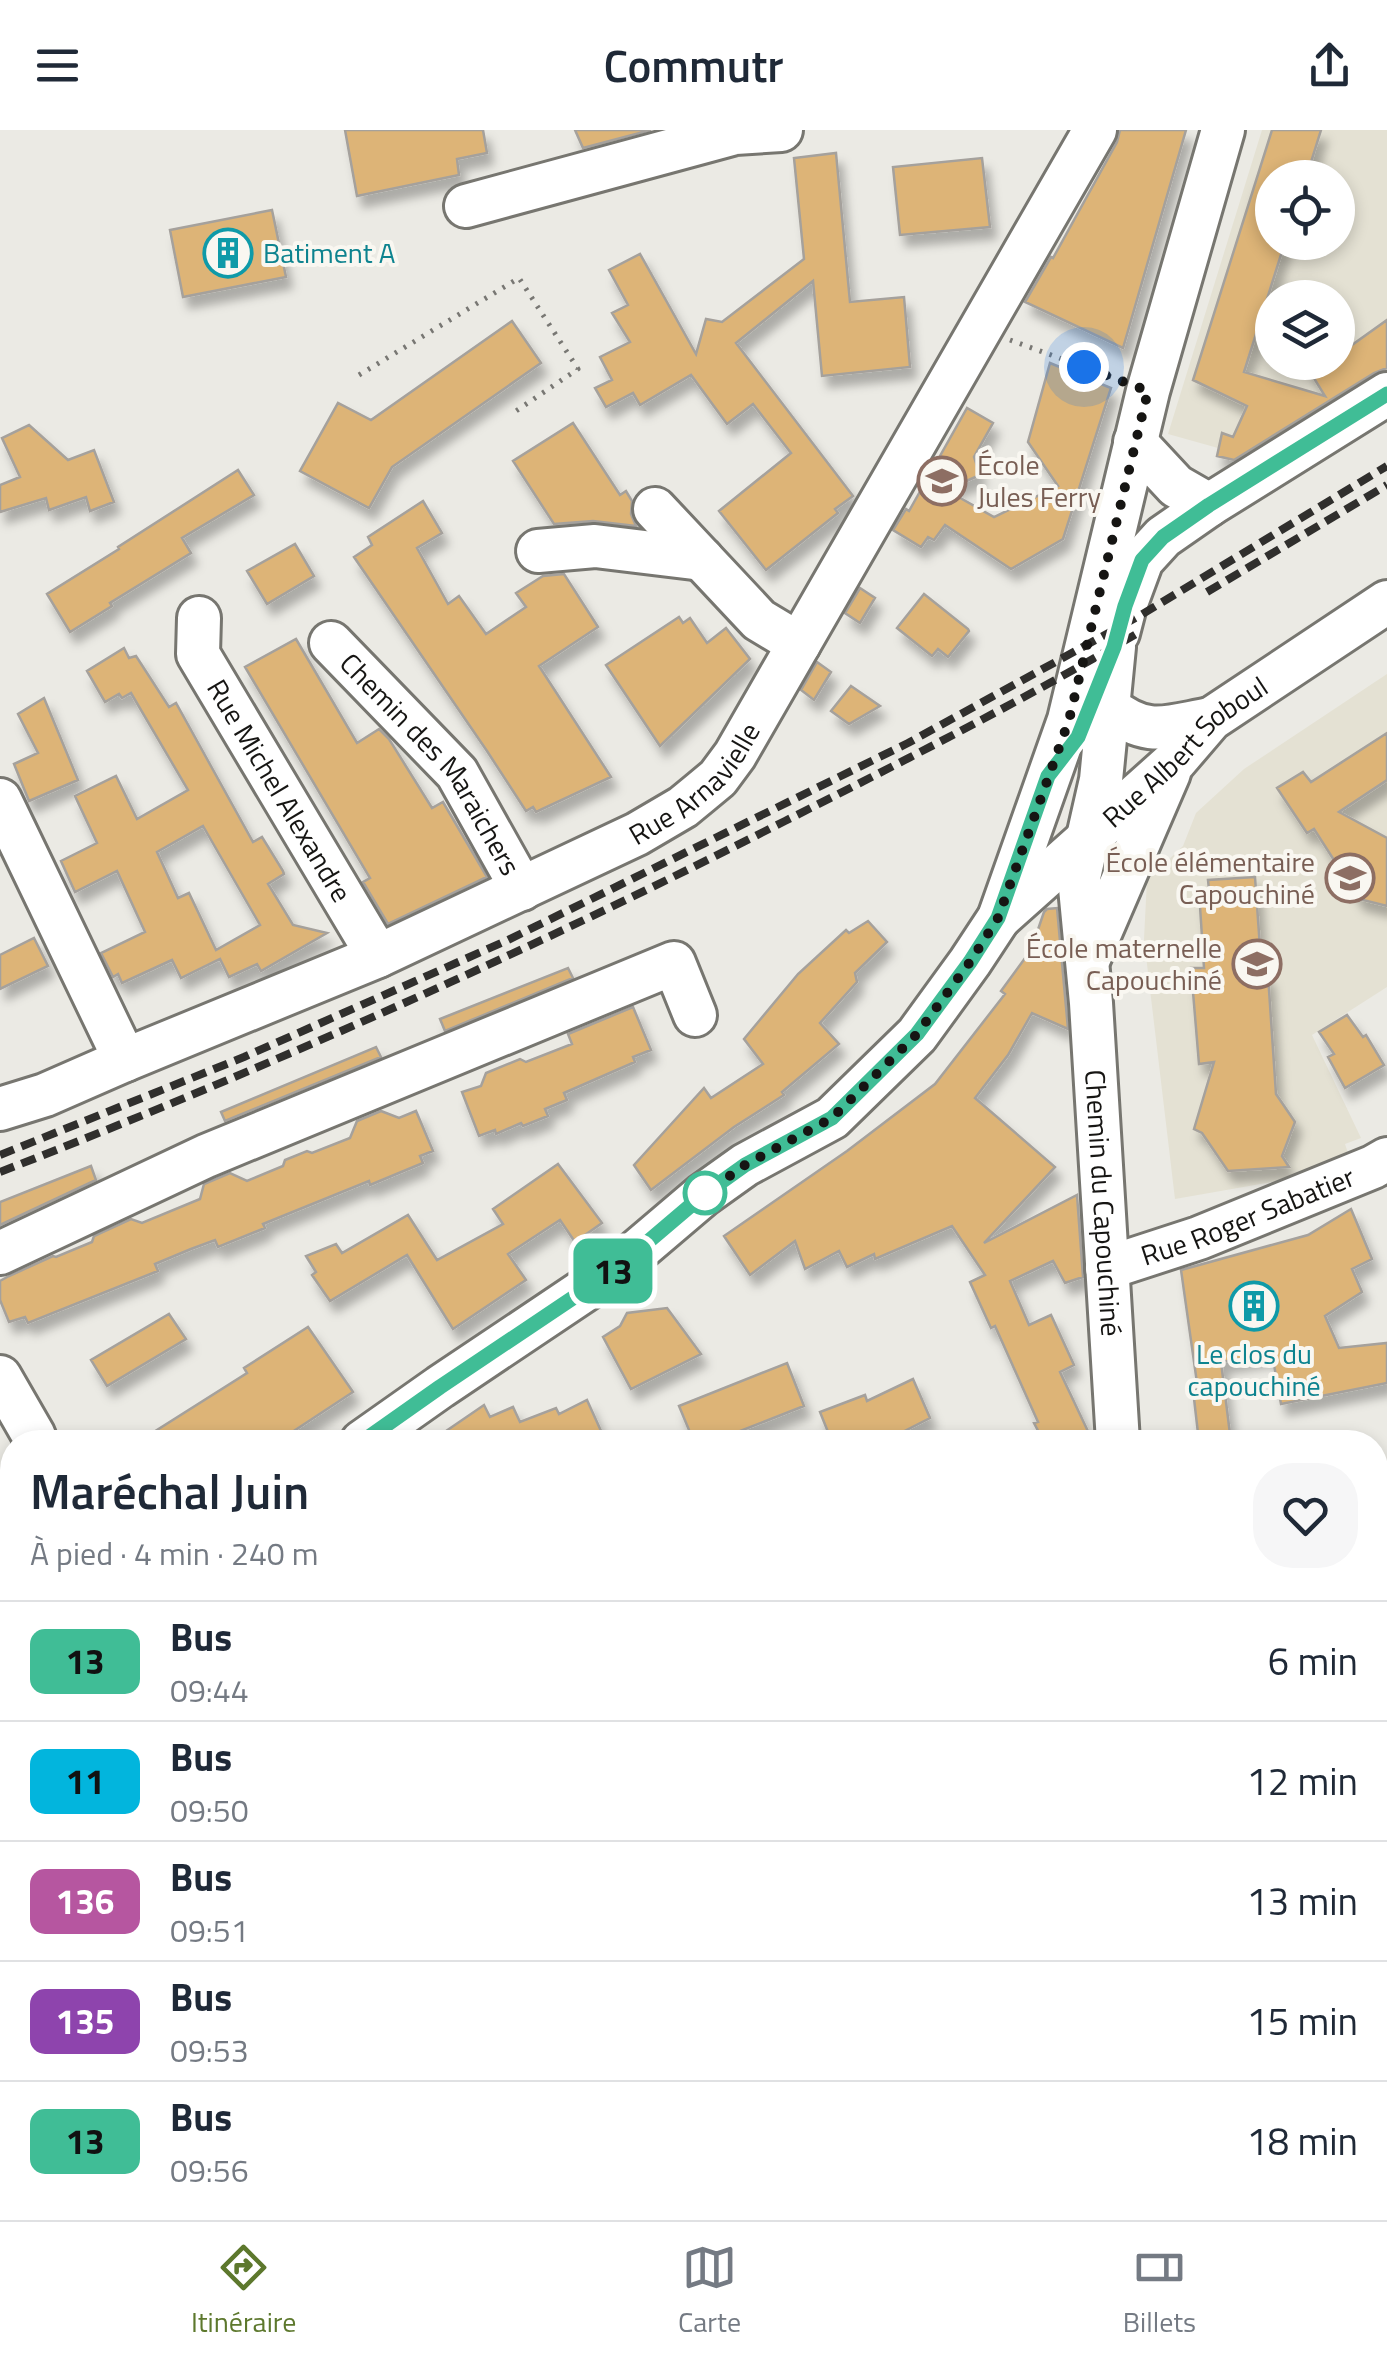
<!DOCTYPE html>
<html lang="fr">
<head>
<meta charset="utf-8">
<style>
  body { margin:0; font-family:"Titillium Web",sans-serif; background:#f6f6f7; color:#1f2937; height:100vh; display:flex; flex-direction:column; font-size:38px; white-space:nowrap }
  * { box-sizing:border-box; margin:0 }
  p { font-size:32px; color:#747a83 }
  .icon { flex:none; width:55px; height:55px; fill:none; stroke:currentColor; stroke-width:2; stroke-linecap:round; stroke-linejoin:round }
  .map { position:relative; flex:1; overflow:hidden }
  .sheet { position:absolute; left:0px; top:1300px; width:1388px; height:790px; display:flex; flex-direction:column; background:#fff; border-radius:40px 40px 0 0; box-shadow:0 5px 15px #0003 }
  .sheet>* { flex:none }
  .badge { padding:0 20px; border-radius:15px; font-size:35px; line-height:65px }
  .fabs { position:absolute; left:1255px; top:30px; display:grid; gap:20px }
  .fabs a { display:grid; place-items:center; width:100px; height:100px; border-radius:50%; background:#fff; box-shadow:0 5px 15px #0003; font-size:50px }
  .you { position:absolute; width:50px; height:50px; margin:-25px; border:8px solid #fff; border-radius:50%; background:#1a73e8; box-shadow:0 0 0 15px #1a73e833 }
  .map>.badge { position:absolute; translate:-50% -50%; box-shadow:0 0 0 5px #fff }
  .round { display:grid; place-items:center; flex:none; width:105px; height:105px; border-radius:40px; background:#f6f6f7 }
  .headline { display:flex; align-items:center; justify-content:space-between; height:170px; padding:0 30px }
  h1 { font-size:48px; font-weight:600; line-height:75px }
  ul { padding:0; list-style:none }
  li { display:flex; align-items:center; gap:30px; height:120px; padding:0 30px; border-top:2px solid #e0e1e3 }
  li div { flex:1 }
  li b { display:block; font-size:38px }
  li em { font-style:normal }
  li .badge { min-width:110px; font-weight:700; text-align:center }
  header { display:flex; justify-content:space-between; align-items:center; height:130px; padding:0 30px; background:#fff; font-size:45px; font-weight:600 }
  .tabs { display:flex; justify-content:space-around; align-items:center; height:140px; border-top:2px solid #e0e1e3; background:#fff; font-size:28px; color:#747a83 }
  .tabs a { display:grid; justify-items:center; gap:5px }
  .tabs .selected { color:#5d782d }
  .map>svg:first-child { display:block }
</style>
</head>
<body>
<header><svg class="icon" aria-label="menu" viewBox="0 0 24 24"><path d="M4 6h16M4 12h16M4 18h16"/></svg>Commutr<svg class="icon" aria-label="share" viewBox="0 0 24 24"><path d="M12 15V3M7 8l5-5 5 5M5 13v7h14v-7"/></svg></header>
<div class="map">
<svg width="1387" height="2090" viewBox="0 0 1387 2090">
  <defs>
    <filter id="shadow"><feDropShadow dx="6" dy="11" stdDeviation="5" flood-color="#0004"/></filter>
  </defs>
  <rect width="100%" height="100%" fill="#ebeae4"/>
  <path fill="#e4e1d3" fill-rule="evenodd" d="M1262,0H1387V238L1241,331L1217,326L1218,318L1168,304ZM1272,48H1338V112H1272ZM1272,168H1338V232H1272Z
    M1387,544V857L1312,905L1361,1008L1345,1014L1348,1023L1283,1050L1175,1069L1144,809L1147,750L1183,716L1196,683L1244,639Z"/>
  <path fill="#ddb477" stroke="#a5a19c" stroke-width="2.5" fill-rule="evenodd" filter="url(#shadow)" d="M345,0H483L487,23L457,29L459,45L357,66Z
    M575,0H651L583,18Z
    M1120,0H1186L1123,218L1025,172L1051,127L1053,128L1117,12Z
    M1272,0H1321L1306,48H1272V112H1285L1244,242L1325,266L1304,232H1338V225L1387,190V238L1374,243L1234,330L1217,326L1222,303L1233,307L1247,276L1193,250Z
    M836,23L850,172L904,167L910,237L822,246L813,151L736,213L853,366L835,379L838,383L766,440L719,381L791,323L753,274L727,294L691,245L640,275L633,263L606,277L595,258L612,250L600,227L630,212L612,183L628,175L609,140L640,124L696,224L706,189L722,192L804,129L794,28Z
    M982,28L990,97L900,105L893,37Z
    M272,80L286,147L183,167L170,100Z
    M512,191L541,233L392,337L369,378L300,341L338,273L371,290Z
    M1050,233L1111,258L1063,409L1011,439L945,395L934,410L928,407L921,417L893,400L906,379L909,381L967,278L993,293L974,327L980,345L946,360L994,387L1058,356L1028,312Z
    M573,293L620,365L626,361L632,371L631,384L636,396L593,391L554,394L513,331Z
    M29,295L68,330L94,320L114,372L90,381L86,367L49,380L46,368L0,382V355L20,347L2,308Z
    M238,340L254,365L182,408L191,423L110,473L112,476L70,502L47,464L119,419L118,417Z
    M423,371L442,403L417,418L448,474L459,466L486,504L526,477L516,463L543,446L564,444L598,497L539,536L611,647L536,682L533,677L526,681L487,621L354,427L372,415L368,407Z
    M295,414L314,446L267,474L247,441Z
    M860,458L875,468L860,493L845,483Z
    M924,464L968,499L969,501L948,527L938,519L932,526L897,498Z
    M679,487L683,493L690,488L707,513L726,498L750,529L660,616L606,535Z
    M296,509L357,613L379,599L389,609L432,678L443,672L487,747L388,794L363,752L370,748L245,537Z
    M124,518L129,528L136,526L169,577L176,573L253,712L262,707L283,741L284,744L268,754L293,795L327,803L261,841L257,834L229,847L220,829L181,848L172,830L122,853L118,844L113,847L101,823L145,802L117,741L75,762L61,731L97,713L75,666L116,646L137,689L188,660L131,563L122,568L119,564L105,572L87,541ZM203,696L260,795L216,820L189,763L178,768L157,722Z
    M817,532L831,542L814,570L801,560Z
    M851,556L880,576L849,594L831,581Z
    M44,568L78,650L29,671L14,634L38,623L18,584Z
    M1387,603V650L1339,682L1387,708V776L1359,769L1314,699L1307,703L1277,658L1303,642L1311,652Z
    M1255,747L1262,846L1268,845L1276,964L1295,992L1282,1026L1289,1037L1228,1041L1202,1003L1194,999L1214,932L1199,934L1191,838H1204L1199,761L1209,760L1208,750Z
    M1057,778L1068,899L1032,883L1008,925L975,968L1055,1037L984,1113L1077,1065L1083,1147L1065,1153L1053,1131L1010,1151L1029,1195L1051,1185L1074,1235L1060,1242L1093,1312H1044L1034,1293L1038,1292L995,1196L991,1198L970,1152L985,1145L952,1096L875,1129L874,1124L847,1137L839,1121L805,1139L795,1111L750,1145L724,1106L847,1021L935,954L1005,864L1001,861L1031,820L1044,782L1047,779Z
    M868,791L887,812L855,843L857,852L820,893L839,914L782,962L784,965L734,997L651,1060L634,1035L704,958L711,968L763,934L744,909L798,844L846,800L849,803Z
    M34,808L48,836L0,859V825Z
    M568,838L573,848L445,901L440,889Z
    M633,877L651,920L633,927L635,932L564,963L567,970L545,979L548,986L523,996L521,993L496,1004L495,1000L479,1006L462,962L481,956L486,943L520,929L526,932L572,914L568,904Z
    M1347,885L1363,907L1366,905L1384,935L1345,958L1328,927L1334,924L1319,902Z
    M376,917L381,927L225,991L221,982Z
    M381,981L399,988L416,981L433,1021L420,1026L423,1033L370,1055L369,1051L263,1094L265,1098L218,1117L215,1110L191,1119L155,1134L158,1141L28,1193L25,1187L9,1192L0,1170V1151L9,1146L53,1126L56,1127L92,1112L94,1106L131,1089L142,1093L200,1069L204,1054L230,1043L247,1051L283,1036L285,1030L307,1021L312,1023L350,1008L357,991Z
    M558,1034L602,1093L575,1112L560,1090L508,1124L526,1150L453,1199L407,1125L330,1171L312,1145L316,1142L306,1126L336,1114L342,1123L408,1085L437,1130L503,1094L493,1079Z
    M91,1036L96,1050L0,1095V1072Z
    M1351,1079L1372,1129L1352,1139L1362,1162L1325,1186L1339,1218L1387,1213V1253L1281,1274L1272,1224L1221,1232L1231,1312H1199L1193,1260H1198L1181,1140L1308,1105Z
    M667,1178L701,1224L631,1259L603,1207L620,1196L627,1183Z
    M169,1184L186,1209L107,1256L91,1230Z
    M308,1197L353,1262L277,1312H138L247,1243L244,1238Z
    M787,1233L804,1276L712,1312H694L679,1276Z
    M913,1249L930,1288L883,1312H832L820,1282L865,1265L867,1271Z
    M587,1270L606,1312H430L484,1275L490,1287L513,1277L520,1292L556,1278L559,1284Z"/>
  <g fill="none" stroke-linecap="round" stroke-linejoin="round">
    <g stroke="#777670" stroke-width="48">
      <g id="minor">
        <path d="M466,76L735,3L781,0"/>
        <path d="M1135,312L1176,356L1209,375"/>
        <path d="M655,379L759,490L799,514"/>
        <path d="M538,421L595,416L702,429"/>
        <path id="s1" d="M199,488L198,524L378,826"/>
        <path d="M1118,503L1125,476L1142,430L1163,407L1209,375L1387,264"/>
        <path id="s2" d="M331,513L457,643L522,759"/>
        <path id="s3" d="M1114,517L1101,650L1079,747L1091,873L1118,1312"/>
        <path d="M1108,577C1148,608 1165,597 1211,589"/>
        <path d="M0,670L125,930"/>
        <path id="s4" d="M999,788L1175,631L1211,589L1387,472"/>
        <path d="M1090,826L1169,643"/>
        <path id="s5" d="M0,979L45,965L125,930L378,826L637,704L683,677L700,663L718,648L735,625L1095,0"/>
        <path d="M0,1123L206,1026L674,833L695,885"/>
        <path id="s6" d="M1107,1138L1199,1108L1373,1037L1387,1029"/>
        <path d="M0,1247L34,1306V1312"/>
        <path d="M362,1312L440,1257L616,1139L703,1065L745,1035L832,988L917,905L970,832L999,788L1069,590L1148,261L1223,0"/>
        <path d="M1375,1369L1387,1366"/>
        <path d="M0,1381L12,1369"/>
        <path d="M0,1451L12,1472"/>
        <path d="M0,1556L12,1549"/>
        <path d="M1375,1686L1387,1685"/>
        <path d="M1375,1953L1387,1952"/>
        <path d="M767,2078L772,2090"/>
        <path d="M1176,2078L1177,2090"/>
        <path d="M1338,2078V2090"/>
        <path d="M1005,2090L1057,2078"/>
      </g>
    </g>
    <path stroke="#787773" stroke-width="5" stroke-dasharray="2.5 8" stroke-linecap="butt" d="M1010,210L1117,249
      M359,245L519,148L578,239L513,283"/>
    <use href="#minor" stroke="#fff" stroke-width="42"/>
    <path stroke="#302f2d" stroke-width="8" stroke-dasharray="15 8" stroke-linecap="butt" d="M1207,462L1387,355
      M0,1025L244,927L508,810L908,613L1141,485L1387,336
      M0,1042C268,938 529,821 785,691C904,631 1023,570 1138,503"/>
  </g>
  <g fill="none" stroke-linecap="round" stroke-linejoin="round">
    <g stroke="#fff" stroke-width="22">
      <path id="line" d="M362,1312L440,1257L616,1139L703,1065L745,1035L832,988L917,904L970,832L998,788L1048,646L1078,607L1114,517L1125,476L1142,430L1163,407L1209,375L1387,264"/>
    </g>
    <use href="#line" stroke="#40bd96" stroke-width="15"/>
    <path stroke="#161513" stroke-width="10" stroke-dasharray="0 18" d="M705,1063L703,1065L745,1035L832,988L917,904L970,832L998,788L1069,590L1148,261L1084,237"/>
  </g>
  <defs>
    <g id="building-ring" transform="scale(2.5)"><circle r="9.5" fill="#f9f7f1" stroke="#0f9aa8" stroke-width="1.5"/><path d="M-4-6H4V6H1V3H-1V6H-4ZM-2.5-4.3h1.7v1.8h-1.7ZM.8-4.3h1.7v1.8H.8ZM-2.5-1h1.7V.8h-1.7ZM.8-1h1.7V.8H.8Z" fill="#0f9aa8"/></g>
    <g id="school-ring" transform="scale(2.5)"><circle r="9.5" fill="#f9f7f1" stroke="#8d6e63" stroke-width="1.5"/><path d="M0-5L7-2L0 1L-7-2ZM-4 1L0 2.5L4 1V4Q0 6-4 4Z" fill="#8d6e63"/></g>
  </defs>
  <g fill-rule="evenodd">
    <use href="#building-ring" x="228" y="123"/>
    <use href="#school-ring" x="942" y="351"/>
    <use href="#school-ring" x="1350" y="748"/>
    <use href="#school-ring" x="1257" y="834"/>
    <use href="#building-ring" x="1254" y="1176"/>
  </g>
  <circle fill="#fff" stroke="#40bd96" stroke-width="5" cx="705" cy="1063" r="20"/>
  <g text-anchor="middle" stroke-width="8" stroke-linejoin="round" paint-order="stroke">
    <g font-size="28" fill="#0d838f" stroke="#f9f7f1" text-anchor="start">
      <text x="263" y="133">Batiment A</text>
      <text x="1254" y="1234" text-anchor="middle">Le clos du<tspan x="1254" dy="32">capouchiné</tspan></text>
    </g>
    <g font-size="28" fill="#785e54" stroke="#f9f7f1" text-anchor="end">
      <text x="977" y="345" text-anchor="start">École<tspan x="977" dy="32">Jules Ferry</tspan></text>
      <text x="1315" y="742">École élémentaire<tspan x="1315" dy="32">Capouchiné</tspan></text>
      <text x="1222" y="828">École maternelle<tspan x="1222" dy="32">Capouchiné</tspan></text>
    </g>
    <g font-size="28" fill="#161513" stroke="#f9f7f1">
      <text dy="10" stroke="none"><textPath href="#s4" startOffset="250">Rue Albert Soboul</textPath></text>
      <text dy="10" stroke="none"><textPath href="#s2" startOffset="158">Chemin des Maraichers</textPath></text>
      <text dy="10" stroke="none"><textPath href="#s5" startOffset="772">Rue Arnavielle</textPath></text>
      <text dy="10" stroke="none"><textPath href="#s1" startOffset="195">Rue Michel Alexandre</textPath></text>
      <text dy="10" stroke="none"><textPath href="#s3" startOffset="560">Chemin du Capouchiné</textPath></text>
      <text dy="10" stroke="none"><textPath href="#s6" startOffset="150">Rue Roger Sabatier</textPath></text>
    </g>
  </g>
</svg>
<div class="fabs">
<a><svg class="icon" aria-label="locate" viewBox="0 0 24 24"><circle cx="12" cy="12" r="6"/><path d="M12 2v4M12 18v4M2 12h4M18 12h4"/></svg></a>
<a><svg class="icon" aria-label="layers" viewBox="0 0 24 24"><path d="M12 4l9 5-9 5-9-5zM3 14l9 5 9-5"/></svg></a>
</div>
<div class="you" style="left:1084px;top:237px"></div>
<b class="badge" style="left:613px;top:1141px;background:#40bd96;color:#111">13</b>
<section class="sheet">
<div class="headline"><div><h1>Maréchal Juin</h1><p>À pied · 4 min · 240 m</p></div><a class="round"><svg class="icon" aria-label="heart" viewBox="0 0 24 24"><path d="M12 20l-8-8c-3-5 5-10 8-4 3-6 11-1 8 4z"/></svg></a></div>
<ul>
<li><span class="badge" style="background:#40bd96;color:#111">13</span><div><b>Bus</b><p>09:44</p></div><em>6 min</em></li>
<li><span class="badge" style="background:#02b5dd;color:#111">11</span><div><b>Bus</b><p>09:50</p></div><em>12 min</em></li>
<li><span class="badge" style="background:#b656a0;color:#fff">136</span><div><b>Bus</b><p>09:51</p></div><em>13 min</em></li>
<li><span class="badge" style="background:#8e44ad;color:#fff">135</span><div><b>Bus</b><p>09:53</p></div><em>15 min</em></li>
<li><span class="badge" style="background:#40bd96;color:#111">13</span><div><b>Bus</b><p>09:56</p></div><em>18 min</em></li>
</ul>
</section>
</div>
<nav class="tabs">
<a class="selected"><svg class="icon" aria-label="directions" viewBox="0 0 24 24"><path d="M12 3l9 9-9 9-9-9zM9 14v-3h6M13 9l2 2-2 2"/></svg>Itinéraire</a>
<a><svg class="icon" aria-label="map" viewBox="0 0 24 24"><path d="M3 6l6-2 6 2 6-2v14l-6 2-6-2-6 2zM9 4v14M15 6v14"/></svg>Carte</a>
<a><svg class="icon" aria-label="tickets" viewBox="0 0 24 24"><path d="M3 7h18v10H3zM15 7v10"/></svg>Billets</a>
</nav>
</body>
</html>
